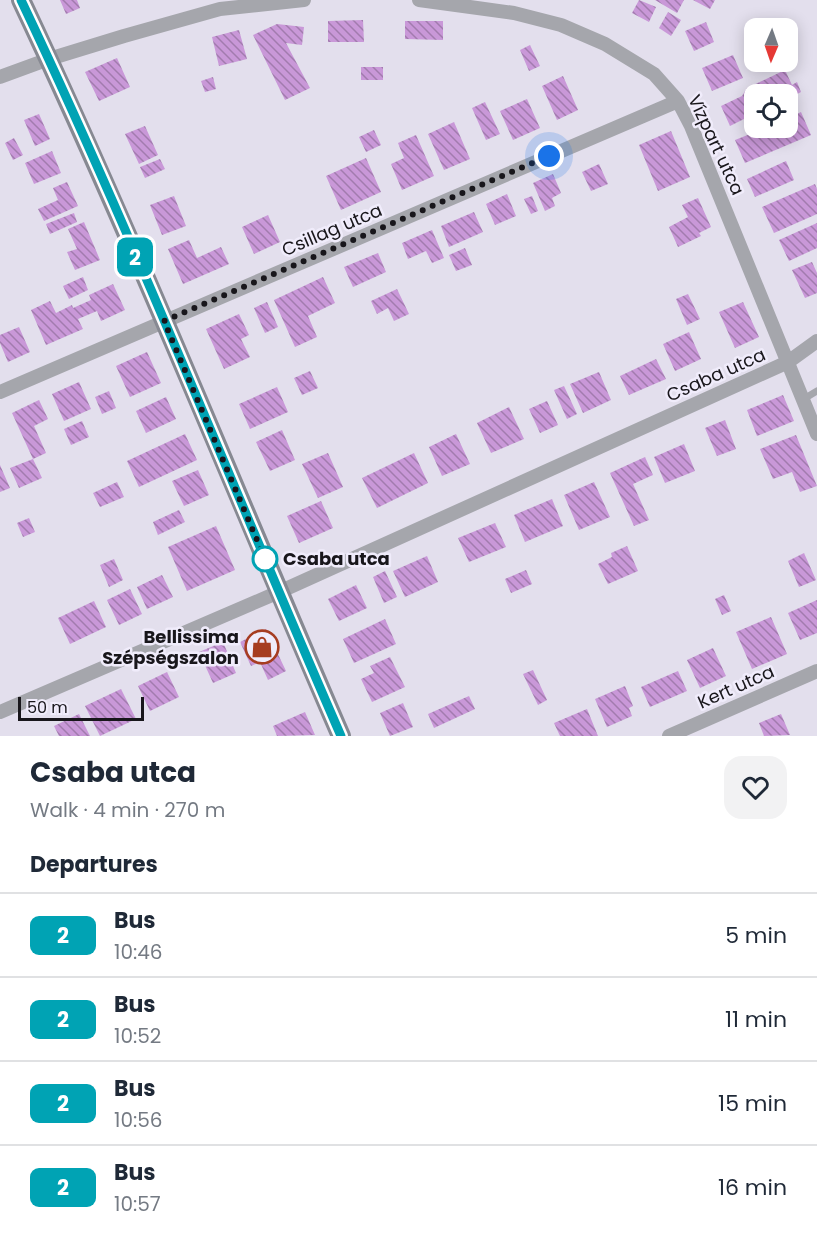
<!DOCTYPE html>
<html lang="en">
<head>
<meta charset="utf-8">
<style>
  body { margin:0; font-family:Poppins,sans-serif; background:#f2f2f3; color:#1f2937; height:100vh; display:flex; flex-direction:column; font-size:22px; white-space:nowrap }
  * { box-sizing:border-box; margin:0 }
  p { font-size:20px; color:#747a83 }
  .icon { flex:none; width:33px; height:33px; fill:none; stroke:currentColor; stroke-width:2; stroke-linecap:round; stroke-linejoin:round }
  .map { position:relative; height:736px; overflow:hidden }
  .sheet { display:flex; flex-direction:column; background:#fff; flex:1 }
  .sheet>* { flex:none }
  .badge { padding:0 12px; border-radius:9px; font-size:21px; line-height:39px }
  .needle { width:39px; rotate:182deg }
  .buttons { position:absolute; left:744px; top:18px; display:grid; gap:12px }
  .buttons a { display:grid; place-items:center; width:54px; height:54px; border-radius:12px; background:#fff; box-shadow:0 3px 15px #0003; font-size:30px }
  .scale { position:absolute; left:18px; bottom:15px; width:126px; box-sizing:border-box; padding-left:6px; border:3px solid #18161b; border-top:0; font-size:16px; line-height:21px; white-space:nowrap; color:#18161b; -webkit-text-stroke:4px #f0ecfb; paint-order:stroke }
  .you { position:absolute; width:30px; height:30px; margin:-15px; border:4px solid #fff; border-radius:50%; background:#1a73e8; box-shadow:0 0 0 9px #1a73e833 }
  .map>.badge { position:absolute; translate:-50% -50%; box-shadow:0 0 0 3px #fff }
  h2 { padding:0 30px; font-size:22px; line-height:54px }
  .round { display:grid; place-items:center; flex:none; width:63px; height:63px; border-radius:18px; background:#f2f2f3 }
  .overview { display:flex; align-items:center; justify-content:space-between; height:102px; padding:0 30px }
  h1 { font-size:28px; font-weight:700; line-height:45px }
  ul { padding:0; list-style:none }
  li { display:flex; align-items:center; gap:18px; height:84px; padding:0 30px; border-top:2px solid #e0e1e3 }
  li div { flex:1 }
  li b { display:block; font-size:22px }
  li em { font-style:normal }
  li .badge { min-width:66px; font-weight:700; text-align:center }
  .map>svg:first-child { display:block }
</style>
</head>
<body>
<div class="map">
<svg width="817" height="736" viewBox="0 0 817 736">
  <defs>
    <pattern id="building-back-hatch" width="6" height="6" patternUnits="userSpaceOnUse" patternTransform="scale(1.5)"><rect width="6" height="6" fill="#c998d8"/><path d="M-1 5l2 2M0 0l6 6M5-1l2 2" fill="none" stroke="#a27bae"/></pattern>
  </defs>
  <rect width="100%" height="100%" fill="#e3dfed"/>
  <path fill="url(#building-back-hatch)" d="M60,0H77L80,8L66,14Z
    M639,0L656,7L649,22L632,13Z
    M655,0H684L677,13Z
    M693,0H715L710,9Z
    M668,12L681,20L671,36L659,28Z
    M363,20L364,42H328V21Z
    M405,21H443V40L405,39Z
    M706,22L714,42L694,51L685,31Z
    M277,24L304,27L302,45L286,43L310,88L285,100L253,35Z
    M239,30L247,59L219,66L212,37Z
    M530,45L540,66L529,71L520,50Z
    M733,55L743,78L712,91L702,68Z
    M117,58L130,87L99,101L85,72Z
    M760,62H783L764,70Z
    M361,67H383V80H361Z
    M785,70L792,85L797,82L801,92L788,99V94H754V114L730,126L721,106L742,96L747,88Z
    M563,76L578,110L557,120L542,86Z
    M213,77L216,89L205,92L201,81Z
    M527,99L540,128L513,140L500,111Z
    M485,102L500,134L486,140L472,108Z
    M801,112L811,135L745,163L735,140L765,128H788V118Z
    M39,114L50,139L35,146L24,120Z
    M454,122L470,159L444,170L428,134Z
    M145,126L158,155L139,164L125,134Z
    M374,130L381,145L366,152L359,137Z
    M671,131L690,177L658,191L639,145Z
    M416,135L434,176L402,190L391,164L404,158L398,143Z
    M14,138L23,155L13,160L5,143Z
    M52,151L61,173L34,184L25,163Z
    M366,158L381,192L341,210L326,176Z
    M160,159L165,169L145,178L140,167Z
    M786,161L794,180L755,197L747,179Z
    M599,164L608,184L591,191L582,172Z
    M553,174L561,193L552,198L555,206L545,211L533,183Z
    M67,182L78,206L44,221L38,209L58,200L53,188Z
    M815,184L817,189V214L774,233L762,207Z
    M507,194L516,216L495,225L486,204Z
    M174,196L186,226L162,235L150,205Z
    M532,196L538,211L531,214L524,199Z
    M698,198L711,227L699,233L701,236L678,247L669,227L688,217L682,205Z
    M474,212L483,232L449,247L441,226Z
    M74,213L77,222L50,234L46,224Z
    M268,215L280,242L254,254L242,227Z
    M84,222L100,260L75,270L67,252L77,249L68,229Z
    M817,223V248L789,261L779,240Z
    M432,230L444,258L432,263L426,251L408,259L402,243Z
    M189,240L197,258L221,247L229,264L183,284L168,249Z
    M465,248L472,265L456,271L449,255Z
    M378,253L386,272L353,287L344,267Z
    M812,262L817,273V293L805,298L792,270Z
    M83,277L88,290L69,299L63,286Z
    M323,277L335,303L308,316L317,337L295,347L274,300Z
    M113,284L125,310L101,321L97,311L78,319L83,329L46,345L31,310L50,301L56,313L72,305L73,308L91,300L89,295Z
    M397,289L409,314L394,321L388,308L377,314L371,301Z
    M688,294L700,319L687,325L676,299Z
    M267,302L278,327L265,333L254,308Z
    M743,302L759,337L735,348L719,312Z
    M239,314L249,335L241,339L250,357L224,369L206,329Z
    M19,327L30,352L8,362L0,343V335Z
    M689,332L701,359L675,371L663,344Z
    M147,352L161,383L130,397L116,366Z
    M656,359L666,379L629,395L620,376Z
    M310,371L318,388L302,395L294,378Z
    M599,372L611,400L583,413L570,384Z
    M79,382L91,409L64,421L52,394Z
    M564,386L577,414L567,419L554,390Z
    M277,387L288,412L250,429L239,404Z
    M109,391L116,408L102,414L95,397Z
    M783,395L794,421L757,436L747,410Z
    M166,397L176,419L146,433L136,411Z
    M39,400L48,419L34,426L46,453L33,459L42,478L19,488L10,468L33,459L12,413Z
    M547,401L558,425L540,433L529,409Z
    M509,407L524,439L491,453L477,423Z
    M725,420L736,449L717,456L705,428Z
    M82,421L89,437L71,445L64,429Z
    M282,430L295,460L270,471L256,442Z
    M185,434L197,460L139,487L127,461Z
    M456,434L470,464L442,476L429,447Z
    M796,435L817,486L800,492L792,472L773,479L760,449Z
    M684,444L695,471L665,483L654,457Z
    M328,453L343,487L318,498L302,464Z
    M414,453L428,483L377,508L362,478Z
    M645,457L653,475L633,484L649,520L634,526L610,473Z
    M0,465L10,488L0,492Z
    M198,470L209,495L184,506L172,481Z
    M117,482L124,497L100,507L93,493Z
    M594,482L610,517L579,530L564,495Z
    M552,499L563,526L525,542L514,515Z
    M321,501L333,528L299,543L287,516Z
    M179,510L185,522L158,535L153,522Z
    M29,518L35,532L23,537L17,523Z
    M495,523L506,547L469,562L458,538Z
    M216,526L235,570L187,591L168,547Z
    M627,546L638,571L608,584L598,564L612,557L611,553Z
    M804,553L816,580L799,587L788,561Z
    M427,556L438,582L405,597L393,571Z
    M114,559L123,580L109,587L100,565Z
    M526,570L532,584L511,593L505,579Z
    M385,571L397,597L384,603L373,577Z
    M162,575L173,597L147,609L137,587Z
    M356,585L367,608L339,621L328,599Z
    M130,589L142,614L119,625L107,600Z
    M724,595L731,611L722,615L715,599Z
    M817,600V633L800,640L788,613Z
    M94,601L106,627L70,644L58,618Z
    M771,617L787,654L752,669L736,632Z
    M385,619L396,644L354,663L343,639Z
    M266,629L286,671L268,680L260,662L251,666L240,642Z
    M223,642L236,673L213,683L199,652Z
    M713,648L726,676L700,688L687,660Z
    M390,657L405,687L372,702L361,679L374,673L370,666Z
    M533,670L547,700L538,705L523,674Z
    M678,671L687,691L650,707L641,687Z
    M167,672L179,697L150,711L138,686Z
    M625,686L633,706L629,708L632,716L607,727L595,699Z
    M121,689L136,719L100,736L85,706Z
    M469,696L475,709L434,728L428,714Z
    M403,703L413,727L390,736L380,713Z
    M587,709L598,736H560L554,723Z
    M305,712L315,735L277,736L273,726Z
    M79,714L90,736H59L54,726Z
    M781,714L790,735L764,736L759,723Z"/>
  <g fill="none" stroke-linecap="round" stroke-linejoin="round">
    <path stroke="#a5a6ac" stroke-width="7" d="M802,400L817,391"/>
    <path stroke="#a5a6ac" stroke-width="14" d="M419,0L514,13L561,25L605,44L654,74L678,101L691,126L817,434
      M0,77L49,59L124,36L220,9L304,0
      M0,392L678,101
      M0,712L279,592L788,362L817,341
      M669,736L817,671"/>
    <path stroke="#878992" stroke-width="20" d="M21,0C135,242 235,491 341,736"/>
  </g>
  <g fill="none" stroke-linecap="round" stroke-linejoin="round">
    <g stroke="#fff" stroke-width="14">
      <path id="line" d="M21,0C136,242 234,491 341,736"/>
    </g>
    <use href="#line" stroke="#00a3b4" stroke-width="9"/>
    <path stroke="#18161b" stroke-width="6" stroke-dasharray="0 10.8" d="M265,559L164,321L549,156"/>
  </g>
  <defs>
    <g id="shop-ring" transform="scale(1.725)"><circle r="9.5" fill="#f0ecfb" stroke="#a63d21" stroke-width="1.5"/><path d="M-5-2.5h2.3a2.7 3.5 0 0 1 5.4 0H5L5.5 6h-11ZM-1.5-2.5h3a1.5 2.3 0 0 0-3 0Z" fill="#a63d21"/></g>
  </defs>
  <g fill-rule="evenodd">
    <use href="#shop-ring" x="262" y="647"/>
  </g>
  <circle fill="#fff" stroke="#00a3b4" stroke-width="3" cx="265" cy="559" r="12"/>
  <g text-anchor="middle" stroke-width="5" stroke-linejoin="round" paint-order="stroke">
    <g font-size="18" fill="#18161b" stroke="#f0ecfb">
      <text transform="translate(716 145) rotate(65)" y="6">Vízpart utca</text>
      <text transform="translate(332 230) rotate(-23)" y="6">Csillag utca</text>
      <text transform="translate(716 375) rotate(-24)" y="6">Csaba utca</text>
      <text transform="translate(736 687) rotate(-24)" y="6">Kert utca</text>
    </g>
    <g font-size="18" font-weight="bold" fill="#18161b" stroke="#f0ecfb" text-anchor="start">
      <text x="283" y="565">Csaba utca</text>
    </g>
    <g font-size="18" font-weight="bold" fill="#18161b" stroke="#f0ecfb" text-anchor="end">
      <text x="239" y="643">Bellissima<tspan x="239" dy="21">Szépségszalon</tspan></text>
    </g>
  </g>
</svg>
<div class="buttons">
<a><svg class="needle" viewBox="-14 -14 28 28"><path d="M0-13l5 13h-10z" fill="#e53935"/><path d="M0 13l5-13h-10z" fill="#747a83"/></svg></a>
<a><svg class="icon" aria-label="locate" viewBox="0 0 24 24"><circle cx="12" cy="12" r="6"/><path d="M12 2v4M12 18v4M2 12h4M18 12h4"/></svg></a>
</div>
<div class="scale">50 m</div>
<div class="you" style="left:549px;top:156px"></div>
<b class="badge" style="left:135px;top:257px;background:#00a3b4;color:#fff">2</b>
</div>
<section class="sheet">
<div class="overview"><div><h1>Csaba utca</h1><p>Walk · 4 min · 270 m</p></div><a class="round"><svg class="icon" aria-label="heart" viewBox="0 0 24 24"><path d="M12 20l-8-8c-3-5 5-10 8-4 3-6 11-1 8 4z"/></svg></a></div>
<h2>Departures</h2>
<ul>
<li><span class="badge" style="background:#00a3b4;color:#fff">2</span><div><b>Bus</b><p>10:46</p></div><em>5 min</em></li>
<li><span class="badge" style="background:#00a3b4;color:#fff">2</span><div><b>Bus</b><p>10:52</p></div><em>11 min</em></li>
<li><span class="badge" style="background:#00a3b4;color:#fff">2</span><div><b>Bus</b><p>10:56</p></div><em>15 min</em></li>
<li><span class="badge" style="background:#00a3b4;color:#fff">2</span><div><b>Bus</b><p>10:57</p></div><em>16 min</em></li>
</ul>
</section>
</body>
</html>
